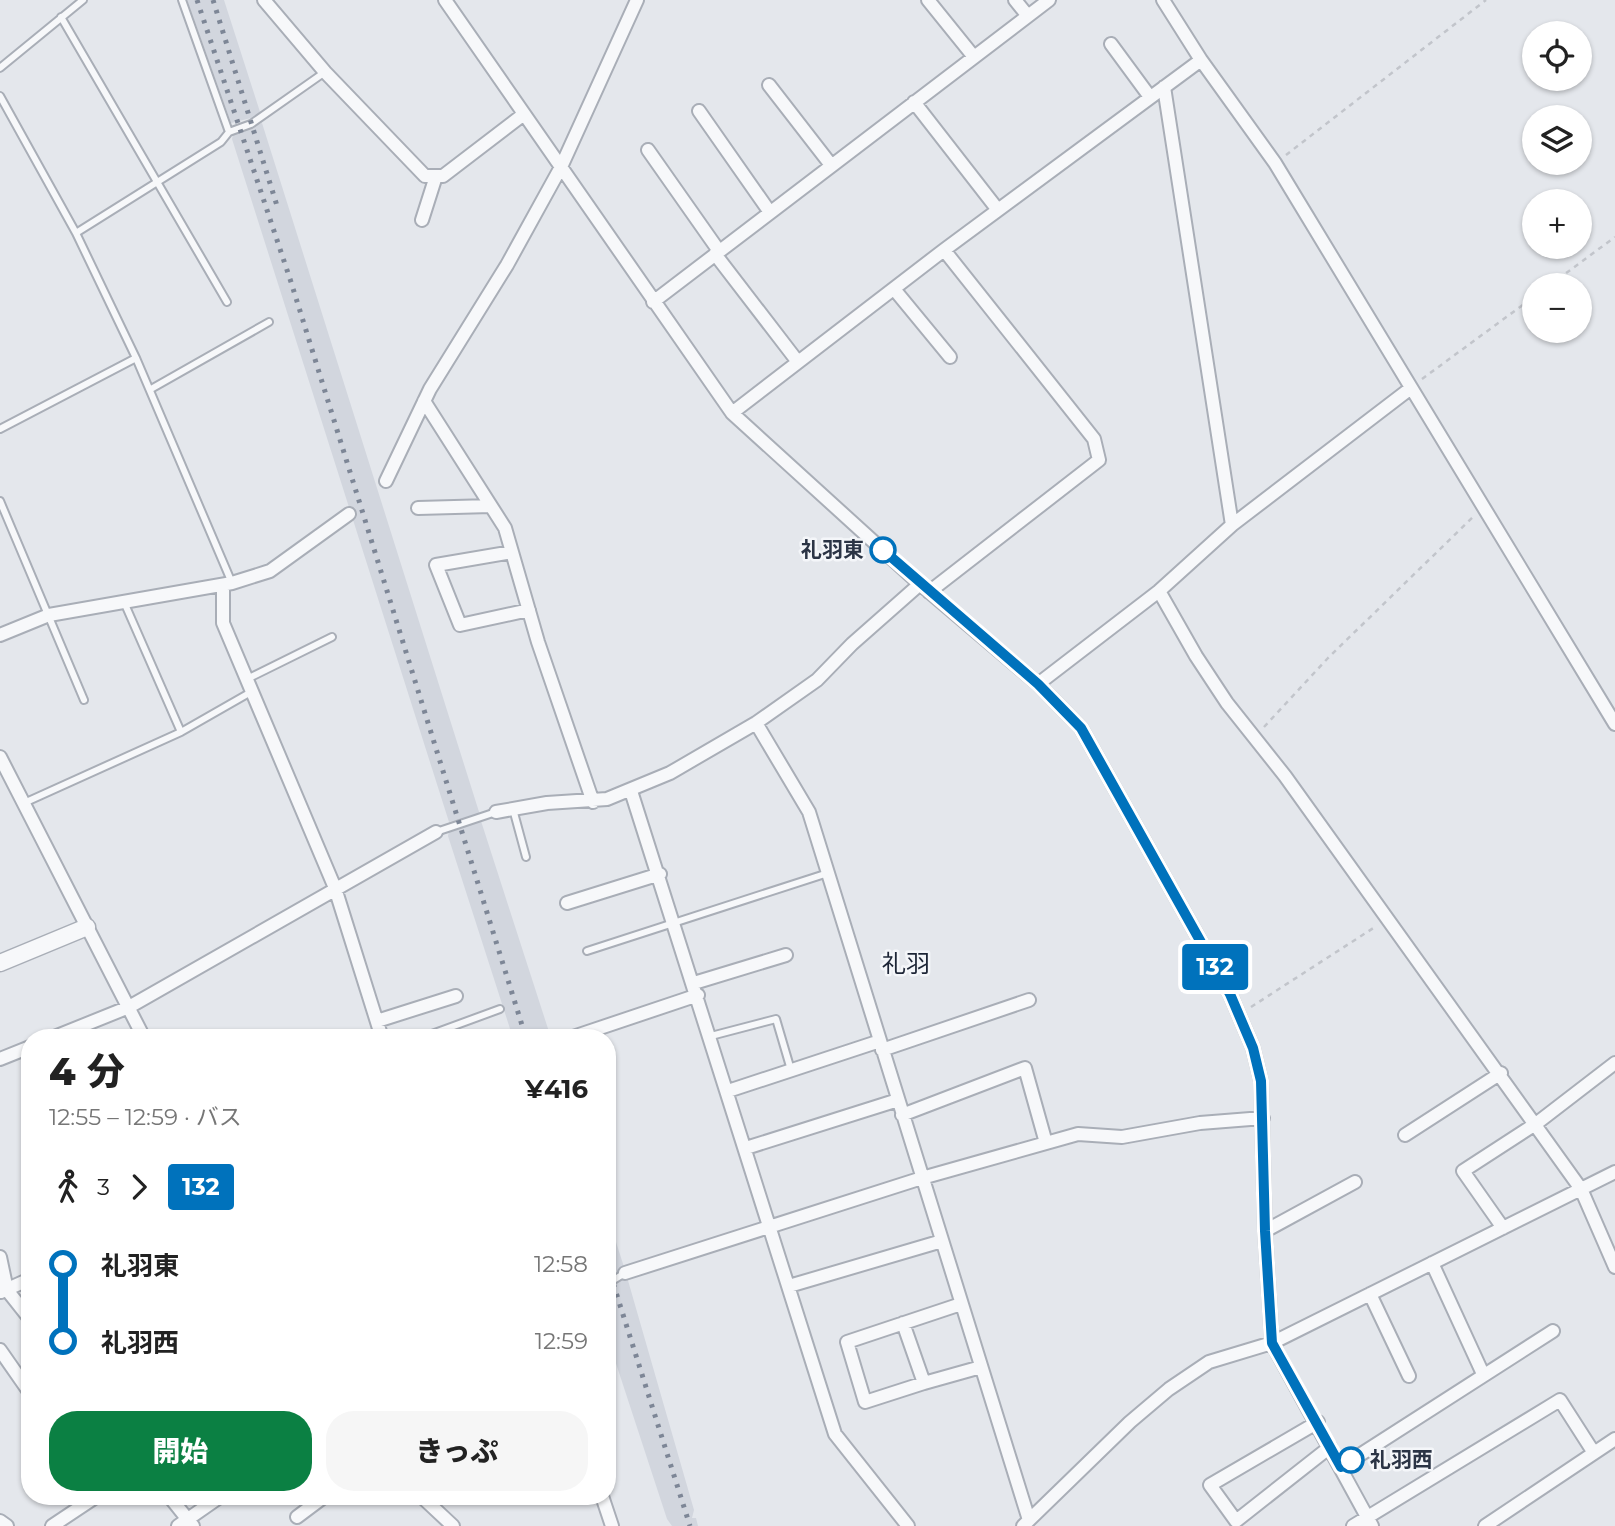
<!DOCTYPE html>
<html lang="ja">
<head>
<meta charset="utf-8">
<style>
  body { margin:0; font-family:Montserrat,"Noto Sans JP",sans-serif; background:#f6f6f6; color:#222; height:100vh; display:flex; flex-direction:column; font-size:26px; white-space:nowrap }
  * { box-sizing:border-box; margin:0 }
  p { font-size:23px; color:#767676 }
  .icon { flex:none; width:38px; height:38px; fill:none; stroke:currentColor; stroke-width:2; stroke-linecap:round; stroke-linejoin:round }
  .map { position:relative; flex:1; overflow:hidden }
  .panel { position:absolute; left:21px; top:1029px; width:595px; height:476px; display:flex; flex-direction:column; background:#fff; border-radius:28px; box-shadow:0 2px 5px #0004 }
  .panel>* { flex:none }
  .badge { padding:0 14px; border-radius:5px; font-size:24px; line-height:46px }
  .tools { position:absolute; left:1522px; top:21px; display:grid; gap:14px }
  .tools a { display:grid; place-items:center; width:70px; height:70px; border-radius:50%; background:#fff; box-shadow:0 2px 5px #0004; font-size:35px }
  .map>.badge { position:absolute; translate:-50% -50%; box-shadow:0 0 0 4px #fff }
  .legs { display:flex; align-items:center; gap:10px; height:77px; padding:0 28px; font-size:23px }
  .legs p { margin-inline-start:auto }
  .head { display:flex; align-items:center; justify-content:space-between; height:119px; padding:0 28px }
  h1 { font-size:38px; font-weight:800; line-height:52px }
  .action { display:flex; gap:14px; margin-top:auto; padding:14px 28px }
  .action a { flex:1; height:80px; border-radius:28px; background:#0b8043; color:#fff; font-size:28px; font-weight:800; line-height:80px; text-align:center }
  .action a+a { background:#f6f6f6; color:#222 }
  ul { padding:0 28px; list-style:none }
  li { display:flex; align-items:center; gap:24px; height:77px; font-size:26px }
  li i { display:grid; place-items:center; width:10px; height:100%; margin:0 9px; background:currentColor }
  li i::after { content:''; width:18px; height:18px; margin:-9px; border:5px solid; border-radius:50%; background:#fff }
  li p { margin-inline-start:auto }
  li:first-child i { background:linear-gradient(#0000 50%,currentColor 0) }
  li:last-child i { background:linear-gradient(currentColor 50%,#0000 0) }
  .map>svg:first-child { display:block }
</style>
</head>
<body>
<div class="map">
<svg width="1615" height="1526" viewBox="0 0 1615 1526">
  <rect width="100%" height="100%" fill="#e4e7ec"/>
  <path fill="#d2d6de" d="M187,0H224L260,112L255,117L231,123Z
    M262,123L480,815L449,822L232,139L233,135Z
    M475,821H481L551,1038H513L448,836L449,831Z
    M607,1214L625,1270L607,1279Z
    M627,1277L694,1510L692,1518H696L698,1526H672L667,1519L607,1336V1288Z"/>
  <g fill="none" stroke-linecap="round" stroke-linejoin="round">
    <g stroke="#a9aeb7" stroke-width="10">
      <path id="service" d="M182,0L229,132L251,124L325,72
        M61,17L227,302
        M0,68L83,0
        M0,96L76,233L136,358L232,583
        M76,233L221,142L229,132
        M151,389L269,322
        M0,429L136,358
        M0,501L84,700
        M124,602L181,732L251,692
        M247,679L332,637
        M24,803L181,732
        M513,809L526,857
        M436,832L496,812
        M587,951L828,873
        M711,1036L776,1019L791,1070
        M421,1038L500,1009
        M607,1284L625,1273"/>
    </g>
    <g stroke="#a9aeb7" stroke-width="16">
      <path id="minor" d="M264,0L325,72L425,176H443L524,114
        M445,0L732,413L920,584L1038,684L1081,728L1230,994L1253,1048L1261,1081L1265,1231L1272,1343L1372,1526
        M928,0L974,57
        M1015,0L1028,16
        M1163,0L1201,60L1275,163L1615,724
        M1111,44L1150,97
        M769,85L831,165
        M914,102L998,210
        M699,111L769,211
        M648,150L719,251
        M422,220L436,176
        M715,254L798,362
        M894,289L950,357
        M653,302L1049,0
        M424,401L505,528L538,642L593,802
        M732,413L944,250L1201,60
        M386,481L430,389L507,265L561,167L637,0
        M418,508L491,506
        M1232,525L1411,388
        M512,552L436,565L460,625L529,610
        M223,585V623L335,888L382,1038
        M1159,591L1196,656L1227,703L1285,776L1581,1189L1615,1267
        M929,592L1099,460L1094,439L944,250
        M0,635L49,615L232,583L270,571L349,514
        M1038,684L1159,591L1232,525L1164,87
        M756,723L809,812L1029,1520
        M0,757L144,1038
        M631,791L835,1434L908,1526
        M496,812L547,803L607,799L670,773L756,723L817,680L852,644L920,584
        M567,903L660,874
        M694,983L786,955
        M377,1021L456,996
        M52,1038L129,1007L436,832
        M570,1038L698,995
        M882,1050L1029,1000
        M0,1059L30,1047
        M728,1091L880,1041
        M902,1115L1025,1068L1046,1143
        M1405,1135L1501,1073
        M746,1148L898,1100
        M1503,1228L1463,1171L1537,1123L1615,1063
        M1265,1231L1355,1182
        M0,1257L7,1290L30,1319
        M1432,1263L1483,1374
        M625,1273L922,1178L1078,1134L1122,1137L1200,1123L1263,1118
        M789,1286L942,1241
        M1,1292L30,1279
        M1370,1294L1409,1376
        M903,1323L924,1383L865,1402L847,1342L961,1304
        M0,1350L30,1393
        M924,1383L981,1367
        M1318,1422L1210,1485L1236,1521L1330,1447
        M1341,1467L1553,1331
        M169,1496L193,1526
        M421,1496L453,1526
        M602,1496L612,1526
        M297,1517L325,1496
        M0,1521L7,1526
        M52,1526L97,1496
        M178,1526L221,1496
        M1023,1526L1130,1422L1169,1389L1209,1362L1272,1343L1615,1172
        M1353,1526L1560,1400L1594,1453
        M1485,1526L1615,1439"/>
    </g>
    <g stroke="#a9aeb7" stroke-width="19">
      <path id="tertiary" d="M0,963L87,927"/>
    </g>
    <path stroke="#c2c5cb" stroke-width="2.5" stroke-dasharray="5 5" stroke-linecap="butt" d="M1286,155L1486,0
      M1550,285L1615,237
      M1422,379L1535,296
      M1264,727L1328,658L1474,516
      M1251,1007L1375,927"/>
    <use href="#service" stroke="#f7f8fa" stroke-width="6"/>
    <use href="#minor" stroke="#f7f8fa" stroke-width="12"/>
    <use href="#tertiary" stroke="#f7f8fa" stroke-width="16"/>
    <path stroke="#7d8696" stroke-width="5" stroke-dasharray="3.5 7" stroke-linecap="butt" d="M197,0L291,282L526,1038
      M213,0L278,209
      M607,1264L690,1526"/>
  </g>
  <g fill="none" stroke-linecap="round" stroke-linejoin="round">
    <g stroke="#fff" stroke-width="16">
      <path id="line-1" d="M883,550L1038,684L1081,728L1230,994L1253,1048L1261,1081L1265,1231L1272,1343L1341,1467L1351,1460"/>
    </g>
    <use href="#line-1" stroke="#0072bc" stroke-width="10"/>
  </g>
  <g fill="#fff" stroke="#0072bc" stroke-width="3.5">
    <circle cx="883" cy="550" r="12"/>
    <circle cx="1351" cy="1460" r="12"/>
  </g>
  <g text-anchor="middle" stroke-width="5" stroke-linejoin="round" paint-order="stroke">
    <g font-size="21" font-weight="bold" fill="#2b3445" stroke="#f4f6f9" text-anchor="end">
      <text x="864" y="557">礼羽東</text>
      <text x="1370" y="1467" text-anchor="start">礼羽西</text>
    </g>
    <g font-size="24" fill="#1d2536" stroke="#f4f6f9">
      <text x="906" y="972">礼羽</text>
    </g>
  </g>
</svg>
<div class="tools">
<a><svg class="icon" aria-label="locate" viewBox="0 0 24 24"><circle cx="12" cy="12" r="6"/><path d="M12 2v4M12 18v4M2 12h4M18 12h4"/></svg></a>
<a><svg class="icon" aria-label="layers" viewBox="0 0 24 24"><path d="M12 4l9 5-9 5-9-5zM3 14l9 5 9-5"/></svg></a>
<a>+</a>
<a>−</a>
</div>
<b class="badge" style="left:1215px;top:967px;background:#0072bc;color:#fff">132</b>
<section class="panel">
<div class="head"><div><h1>4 分</h1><p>12:55 – 12:59 · バス</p></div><b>¥416</b></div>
<div class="legs"><svg class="icon" aria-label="walk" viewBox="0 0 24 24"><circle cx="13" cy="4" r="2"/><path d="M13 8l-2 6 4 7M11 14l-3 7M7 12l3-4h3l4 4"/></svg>3<svg class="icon" aria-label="forward" viewBox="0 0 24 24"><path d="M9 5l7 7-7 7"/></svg><b class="badge" style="background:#0072bc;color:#fff">132</b></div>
<ul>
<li><i style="color:#0072bc"></i><b>礼羽東</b><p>12:58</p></li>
<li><i style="color:#0072bc"></i><b>礼羽西</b><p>12:59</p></li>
</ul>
<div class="action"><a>開始</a><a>きっぷ</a></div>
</section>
</div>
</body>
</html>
